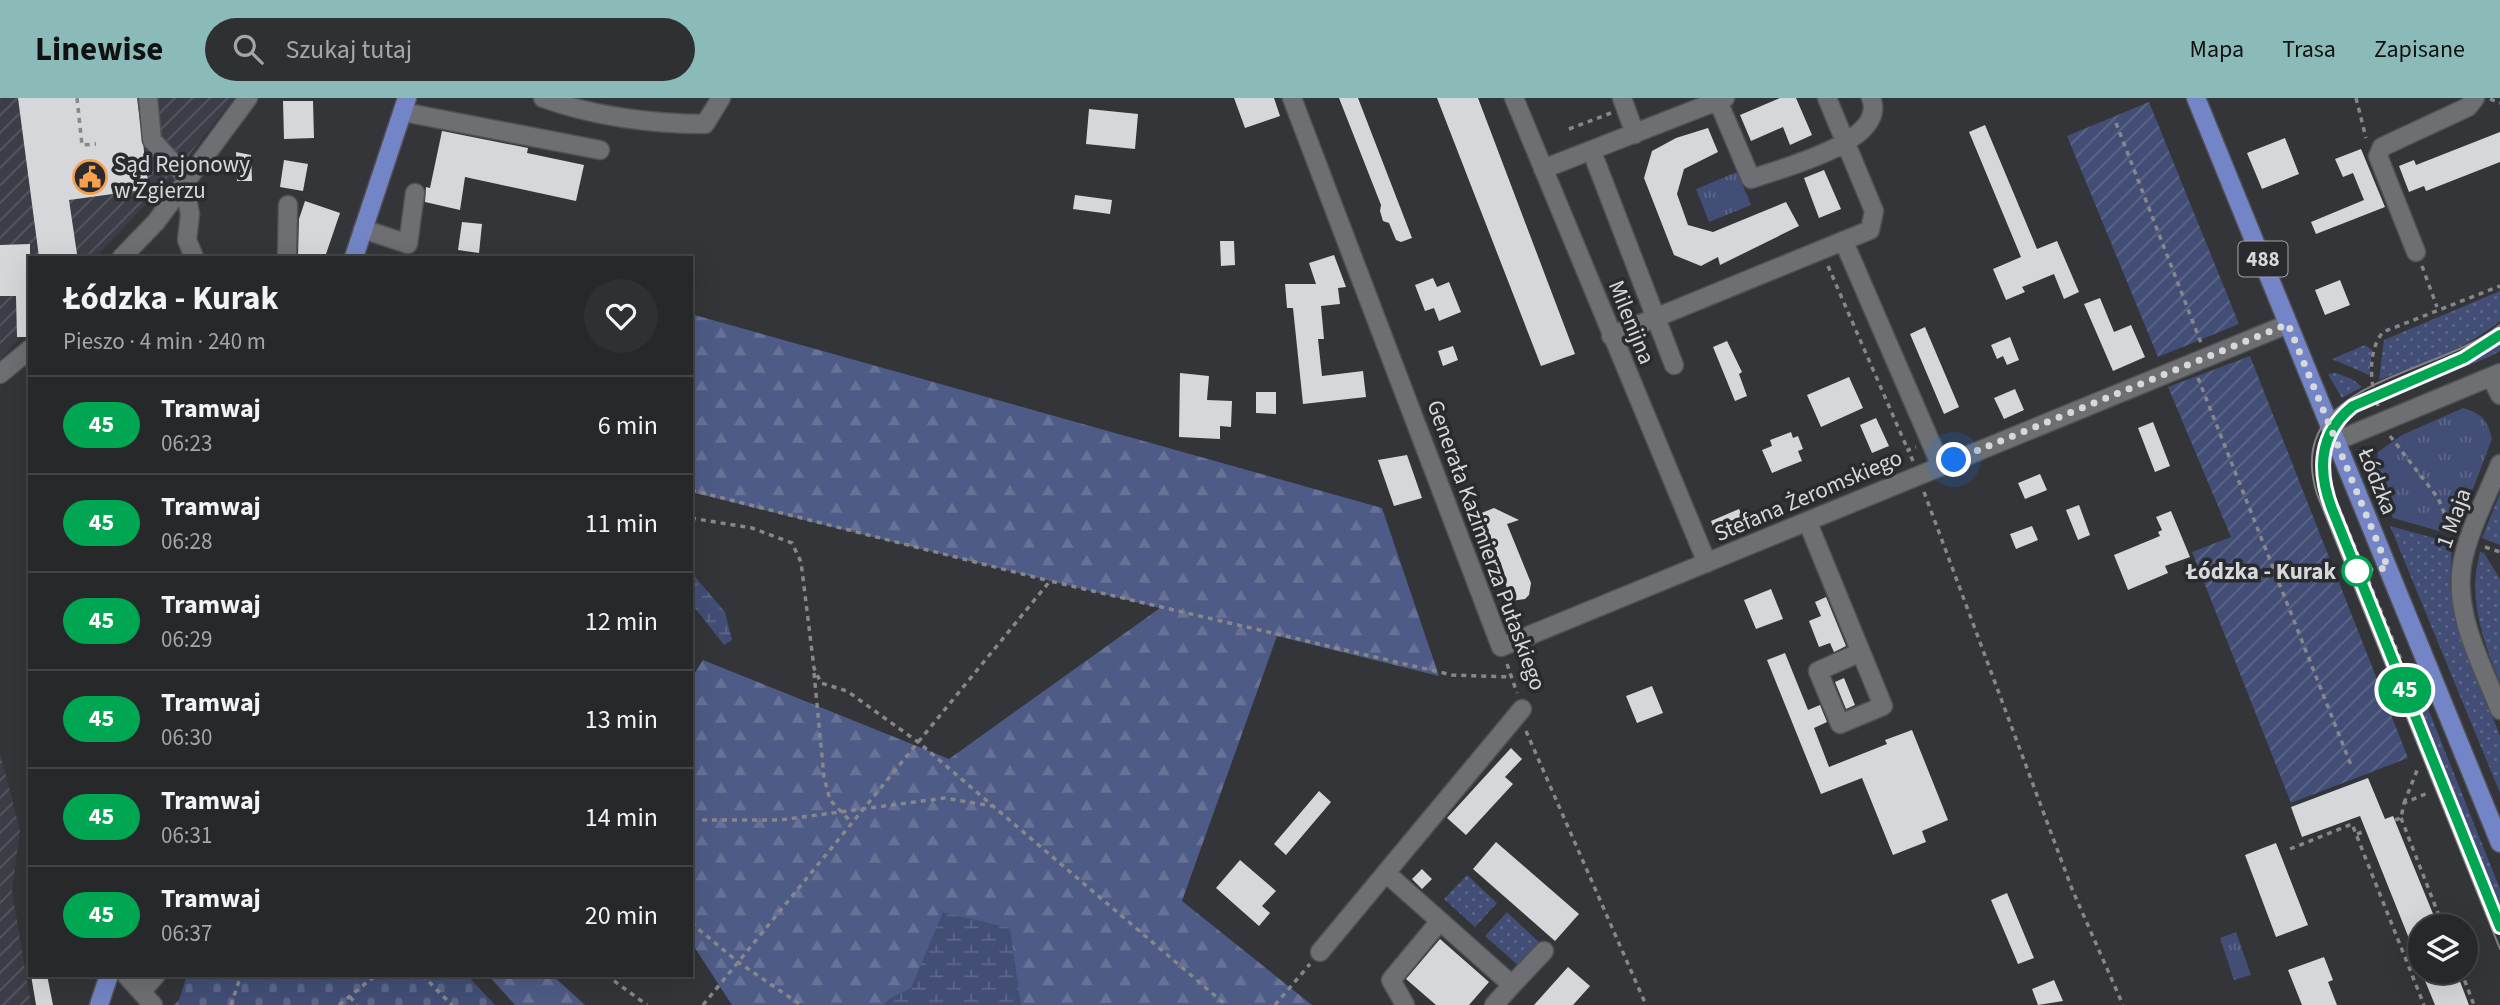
<!DOCTYPE html>
<html lang="pl">
<head>
<meta charset="utf-8">
<style>
  body { margin:0; font-family:"Source Sans 3",sans-serif; background:#2f3032; color:#f1f3f6; height:100vh; display:flex; flex-direction:column; font-size:26px; white-space:nowrap }
  * { box-sizing:border-box; margin:0 }
  p { font-size:23px; color:#a4a6a8 }
  .icon { flex:none; width:38px; height:38px; fill:none; stroke:currentColor; stroke-width:2; stroke-linecap:round; stroke-linejoin:round }
  .map { position:relative; flex:1; overflow:hidden }
  .side { position:absolute; left:28px; top:158px; width:665px; height:721px; display:flex; flex-direction:column; background:#27282a; border-radius:0px; box-shadow:0 7px 28px #0002,0 0 0 2px #434447 }
  .side>* { flex:none }
  .badge { padding:0 14px; border-radius:23px; font-size:24px; line-height:46px }
  .tools { position:absolute; left:2408px; top:816px; display:grid; gap:14px }
  .tools a { display:grid; place-items:center; width:70px; height:70px; border-radius:50%; background:#27282a; box-shadow:0 7px 28px #0002,0 0 0 2px #434447; font-size:35px }
  .you { position:absolute; width:35px; height:35px; margin:-18px; border:5px solid #fff; border-radius:50%; background:#1a73e8; box-shadow:0 0 0 10px #1a73e833 }
  .map>.badge { position:absolute; translate:-50% -50%; box-shadow:0 0 0 4px #fff }
  .round { display:grid; place-items:center; flex:none; width:74px; height:74px; border-radius:37px; background:#2f3032 }
  .overview { display:flex; align-items:center; justify-content:space-between; height:119px; padding:0 35px }
  h1 { font-size:33px; font-weight:700; line-height:52px }
  ul { padding:0; list-style:none }
  li { display:flex; align-items:center; gap:21px; height:98px; padding:0 35px; border-top:2px solid #434447 }
  li div { flex:1 }
  li b { display:block; font-size:26px }
  li em { font-style:normal }
  li .badge { min-width:77px; font-weight:700; text-align:center }
  header { display:flex; align-items:center; gap:42px; box-sizing:border-box; height:98px; padding:0 35px; background:#8bbbb9; color:#111 }
  header strong { font-size:33px }
  nav { display:flex; gap:38px; margin-inline-start:auto; font-size:24px }
  .search { width:490px; height:63px; background:#2f3032; display:flex; align-items:center; gap:18px; box-sizing:border-box; padding:0 24px; border-radius:38px; color:#a4a6a8; font-size:26px }
  .map>svg:first-child { display:block }
</style>
</head>
<body>
<header>
<strong>Linewise</strong>
<div class="search"><svg class="icon" aria-label="search" viewBox="0 0 24 24"><circle cx="10" cy="10" r="6"/><path d="M15 15l6 6"/></svg>Szukaj tutaj</div>
<nav><a>Mapa</a><a>Trasa</a><a>Zapisane</a></nav>
</header>
<div class="map">
<svg width="2500" height="907" viewBox="0 0 2500 907">
  <defs>
    <pattern id="industrial-furrows" width="10" height="10" patternUnits="userSpaceOnUse" patternTransform="scale(1.75)"><rect width="10" height="10" fill="#3b3e47"/><path d="M-1 1l2-2M0 10L10 0M9 11l2-2" fill="none" stroke="#575961"/></pattern>
    <pattern id="grass-dots" width="8" height="8" patternUnits="userSpaceOnUse" patternTransform="scale(1.75)"><rect width="8" height="8" fill="#424e76"/><path d="M2 2h.1M6 6h.1" fill="none" stroke="#5d6789" stroke-width="1.8" stroke-linecap="round"/></pattern>
    <pattern id="forest-firs" width="22" height="20" patternUnits="userSpaceOnUse" patternTransform="scale(1.75)"><rect width="22" height="20" fill="#4e5b86"/><path d="M5 1l3.5 6h-7zM16 11l3.5 6h-7z" fill="#677296"/></pattern>
    <pattern id="wetland-marsh" width="20" height="14" patternUnits="userSpaceOnUse" patternTransform="scale(1.75)"><rect width="20" height="14" fill="#424e76"/><path d="M1 5h8M5 5V1M11 12h8M15 12V8" fill="none" stroke="#5d6789"/></pattern>
    <pattern id="cemetery-stones" width="16" height="16" patternUnits="userSpaceOnUse" patternTransform="scale(1.75)"><rect width="16" height="16" fill="#424e76"/><path d="M2 7V4a2 2 0 0 1 4 0v3zM10 15v-3a2 2 0 0 1 4 0v3z" fill="#5d6789"/></pattern>
    <pattern id="park-tufts" width="24" height="20" patternUnits="userSpaceOnUse" patternTransform="scale(1.75)"><rect width="24" height="20" fill="#424e76"/><path d="M3 7l-1-3M5 7V3M7 7l1-3M15 17l-1-3M17 17v-4M19 17l1-3" fill="none" stroke="#5d6789"/></pattern>
    <pattern id="garden-furrows" width="10" height="10" patternUnits="userSpaceOnUse" patternTransform="scale(1.75)"><rect width="10" height="10" fill="#424e76"/><path d="M-1 1l2-2M0 10L10 0M9 11l2-2" fill="none" stroke="#5d6789"/></pattern>
  </defs>
  <rect width="100%" height="100%" fill="#343538"/>
  <path fill="url(#industrial-furrows)" d="M0,0H234L176,74L96,159H30V229L0,261Z
    M0,655L20,732L12,793L31,907H0Z"/>
  <path fill="url(#grass-dots)" d="M2500,193V223C2465,252 2421,266 2379,282L2384,242Z
    M2500,242V253L2491,258L2387,301L2385,295L2469,262Z
    M2365,247L2372,252L2369,277L2332,261Z
    M2336,275L2352,281L2362,289L2342,300L2328,276Z
    M2500,395V447L2482,440Z
    M2390,428L2452,445L2450,489L2455,523L2500,638V695Z
    M2480,454L2484,455L2500,481V585C2483,542 2467,501 2480,454Z
    M2423,598L2500,791V818L2412,603Z
    M1467,777L1497,805L1475,829L1444,801Z
    M1507,814L1541,846L1520,869L1485,838Z"/>
  <path fill="url(#forest-firs)" d="M691,216L1382,410L1439,578L1277,538L1182,803L1312,907H732L691,844V581L703,562L949,661L1160,510L691,394Z
    M488,877H552L585,907H515Z"/>
  <path fill="url(#wetland-marsh)" d="M691,474L725,514L732,542L724,547L691,505Z
    M943,814L1010,830L1021,907H884L889,901L911,890Z"/>
  <path fill="url(#cemetery-stones)" d="M187,877H467L495,907H174L179,902Z"/>
  <path fill="url(#park-tufts)" d="M1737,74L1751,107L1709,124L1696,91Z
    M2463,310C2481,315 2488,322 2492,341L2458,430L2446,435L2393,420L2376,375L2378,354L2402,337Z
    M2236,834L2251,877L2234,882L2220,840Z"/>
  <path fill="url(#garden-furrows)" d="M2149,4L2239,226L2158,259L2067,38Z
    M2250,258L2408,660L2291,705L2192,454L2231,439L2168,289Z"/>
  <path fill="#d5d7da" d="M18,0H137L149,91L69,102L77,156L39,159Z
    M1234,0H1274L1280,18L1245,30Z
    M1339,0H1358L1412,140L1401,144L1396,142L1389,125L1383,123L1380,113L1381,107Z
    M1437,0H1478L1575,256L1541,268Z
    M1780,0H1796L1812,37L1790,47L1783,29L1751,43L1740,17Z
    M283,3H313L314,40L284,41Z
    M1089,11L1138,16L1135,51L1086,46Z
    M1985,27L2037,151L2057,143L2079,194L2064,201L2054,176L2022,189L2025,194L2006,202L1993,171L2021,159L1969,34Z
    M1708,30L1718,54L1684,71L1677,96L1688,127L1713,134L1786,104L1799,128L1720,167L1718,159L1701,168L1674,157L1644,80L1652,53L1676,40Z
    M442,33L528,50L527,55L584,67L576,103L465,79L460,112L425,104L426,89L430,90Z
    M2500,34V64L2426,93L2424,88L2409,94L2399,68L2414,62L2416,67Z
    M2285,40L2299,76L2262,91L2247,55Z
    M2361,51L2385,109L2316,136L2311,124L2364,102L2353,75L2343,79L2335,61Z
    M236,54L251,57L252,83H237Z
    M284,62L308,66L303,93L280,89Z
    M1824,72L1841,111L1819,120L1804,80Z
    M1075,97L1112,102L1110,116L1073,111Z
    M305,103L340,115L325,159L298,158L299,121Z
    M462,124L482,126L479,155L458,152Z
    M1220,143H1234L1235,167L1221,168Z
    M30,146V239H17L16,198H0V147Z
    M1334,157L1346,189L1338,190L1340,206L1321,208L1324,241H1318L1322,278L1363,273L1366,299L1303,306L1293,210H1287L1285,186H1316L1309,165Z
    M1433,180L1437,189L1449,184L1461,214L1439,223L1434,210L1425,213L1415,187Z
    M2340,182L2350,207L2325,217L2315,192Z
    M2100,200L2114,234L2131,227L2145,259L2113,273L2084,206Z
    M1925,229L1959,309L1944,316L1910,236Z
    M2010,239L2019,262L2007,267L2003,258L1997,261L1991,247Z
    M1727,243L1742,274L1739,276L1747,298L1735,303L1713,249Z
    M1453,248L1458,262L1443,268L1438,253Z
    M1180,275L1209,278L1207,302L1232,303L1231,329L1220,328V341L1179,339Z
    M1849,279L1863,310L1821,329L1807,297Z
    M2015,291L2024,312L2004,321L1994,300Z
    M1256,294H1276V316L1256,315Z
    M1876,320L1889,348L1872,355L1860,327Z
    M2153,324L2170,368L2155,374L2138,330Z
    M1791,334L1793,340L1798,338L1803,351L1798,353L1802,363L1772,375L1762,352L1772,348L1770,342Z
    M1407,357L1422,400L1394,408L1378,362Z
    M2040,376L2047,392L2025,401L2018,385Z
    M2079,407L2090,437L2078,442L2066,412Z
    M1494,410L1519,422L1507,426L1531,485L1529,497L1525,501L1511,503L1491,440L1489,441L1479,416Z
    M1739,411L1748,431L1719,444L1711,423Z
    M2171,413L2190,459L2165,468L2168,475L2128,492L2114,457L2160,438L2158,434L2162,432L2156,419Z
    M2032,428L2038,442L2016,451L2010,436Z
    M1771,491L1783,521L1756,531L1744,502Z
    M1826,499L1846,548L1834,554L1830,545L1819,549L1809,523L1821,518L1815,504Z
    M1785,555L1808,612L1820,607L1827,624L1814,630L1829,669L1887,646L1885,642L1912,632L1948,722L1922,733L1926,744L1893,757L1862,680L1821,696L1767,562Z
    M1844,580L1855,607L1846,611L1835,584Z
    M1652,588L1663,615L1637,625L1626,598Z
    M1511,650L1522,661L1505,679L1513,686L1466,737L1447,720Z
    M2368,680L2385,721L2393,718L2438,828H2420V868L2360,718L2302,739L2291,709Z
    M1319,693L1331,704L1286,757L1274,746Z
    M1496,744L1579,816L1555,843L1473,771Z
    M2276,745L2308,827L2276,839L2245,757Z
    M1240,762L1276,793L1262,808L1270,815L1259,828L1216,790Z
    M1422,771L1432,781L1422,791L1412,781Z
    M2007,795L2034,860L2018,866L1991,802Z
    M1440,841L1489,884L1469,907H1436L1406,881Z
    M2324,859L2333,882L2328,884L2337,907H2302L2288,872Z
    M1568,869L1590,888L1573,907H1534Z
    M2421,873H2456L2469,907H2435Z
    M31,877H47L53,907H36Z
    M2054,882L2063,903L2038,907L2032,891Z"/>
  <g fill="none" stroke-linecap="round" stroke-linejoin="round">
    <g stroke="#505154" stroke-width="21">
      <path id="minor" d="M148,0L152,42L188,81
        M543,0C592,18 652,26 705,26L721,0
        M1292,0L1501,549L2288,226
        M1514,0L1707,465
        M1622,0L1635,36
        M1718,3L1751,81C1781,70 1889,44 1871,0
        M403,14L600,52
        M1592,54L1674,267
        M1543,71L1725,0
        M184,86L190,116L187,142L194,159
        M363,131L408,146L415,95
        M1844,144L1941,368
        M2416,154L2378,58L2382,49L2468,9L2475,0
        M122,159L156,124L248,0
        M287,159L288,107
        M1611,238L1870,132L1874,113L1827,0
        M0,276L30,251
        M2491,279L2500,297
        M2336,343L2500,275
        M2500,366C2487,398 2468,433 2462,467C2454,517 2482,567 2500,612
        M1808,425L1883,608L1840,626L1818,573L1861,554
        M1386,775L1512,887L1544,853
        M1320,854L1522,611
        M126,877L153,907
        M141,894L156,877
        M1405,907L1391,882L1440,823
        M1494,907L1512,887"/>
    </g>
    <g stroke="#505154" stroke-width="21">
      <path id="major" d="M2196,0L2500,745
        M354,159L407,0
        M99,907L109,877"/>
    </g>
    <path stroke="#868789" stroke-width="3.5" stroke-dasharray="5 5" stroke-linecap="butt" d="M77,0L82,47L96,46
      M2356,0L2366,40
      M2490,1L2500,5
      M2116,25L2201,245
      M1569,31L1611,15
      M1828,168L1908,352
      M2422,168L2437,209
      M2198,280L2351,667
      M2378,308C2370,287 2367,253 2383,234L2500,188
      M2390,338L2438,400L2453,436
      M1913,363L1908,352L1916,349
      M691,392L1050,483
      M1924,394L2072,791L2123,907
      M2338,408L2415,596
      M691,420L752,430L792,445L801,464L814,570L821,585L847,593L918,644L1226,907
      M2485,449L2500,454
      M1507,566L1517,595
      M814,575L824,679L830,702L852,725
      M1526,633L1646,907
      M2404,705L2418,670
      M2401,720L2443,828
      M702,722H780L945,700L992,708
      M2395,722L2401,720L2404,705L2428,695
      M2357,736L2365,733
      M2290,751L2352,726L2424,907
      M691,825L738,864L801,907
      M2461,873L2474,907
      M422,877L452,907
      M606,877L647,907
      M350,899L357,907
      M231,907L241,877
      M339,907L376,877
      M703,907L1050,483L1452,577L1511,579
      M1275,907L1310,866"/>
    <use href="#minor" stroke="#6e6f72" stroke-width="18"/>
    <use href="#major" stroke="#7385c6" stroke-width="18"/>
    <path stroke="#808184" stroke-width="2" d="M2500,227C2437,279 2281,282 2317,396L2500,851
      M2321,370L2328,339L2349,311"/>
  </g>
  <g fill="none" stroke-linecap="round" stroke-linejoin="round">
    <g stroke="#fff" stroke-width="16">
      <path id="line" d="M2500,237L2464,260L2353,308C2319,335 2317,372 2332,411L2500,829"/>
    </g>
    <use href="#line" stroke="#00a651" stroke-width="10"/>
    <path stroke="#d7d8da" stroke-width="7" stroke-dasharray="0 12.6" d="M1954,362L2288,226L2388,470L2357,473"/>
  </g>
  <defs>
    <g id="civic-ring" transform="scale(1.75)"><circle r="9.5" fill="#2a2b2e" stroke="#f9a04d" stroke-width="1.5"/><path d="M-.6-6.5H3V-4.5H.6V-3L4-1V1h2V6H-6V1h2V-1L-.6-3ZM-1.2 2.5V6h2.4V2.5Z" fill="#f9a04d"/></g>
  </defs>
  <g fill-rule="evenodd">
    <use href="#civic-ring" x="90" y="79"/>
  </g>
  <circle fill="#fff" stroke="#00a651" stroke-width="3.5" cx="2357" cy="473" r="14"/>
  <g text-anchor="middle" stroke-width="7" stroke-linejoin="round" paint-order="stroke">
    <rect fill="#2a2b2e" stroke="#a3a4a6" stroke-width="2" x="2238.5" y="143.5" width="49" height="35" rx="5"/>
    <g font-size="21" font-weight="bold" fill="#d7d8da">
      <text x="2263" y="168">488</text>
    </g>
    <g font-size="23" fill="#d7d8da" stroke="#2a2b2e" text-anchor="start">
      <text x="114" y="74">Sąd Rejonowy<tspan x="114" dy="26">w Zgierzu</tspan></text>
    </g>
    <g font-size="23" fill="#d7d8da" stroke="#2a2b2e">
      <text transform="translate(1632 224) rotate(68)" y="8">Milenijna</text>
      <text transform="translate(2378 383) rotate(68)" y="8">Łódzka</text>
      <text transform="translate(1808 397) rotate(-23)" y="8">Stefana Żeromskiego</text>
      <text transform="translate(2453 420) rotate(-70)" y="8">1 Maja</text>
      <text transform="translate(1487 447) rotate(70)" y="8">Generała Kazimierza Pułaskiego</text>
    </g>
    <g font-size="23" font-weight="bold" fill="#d7d8da" stroke="#2a2b2e" text-anchor="end">
      <text x="2336" y="481">Łódzka - Kurak</text>
    </g>
  </g>
</svg>
<div class="tools">
<a><svg class="icon" aria-label="layers" viewBox="0 0 24 24"><path d="M12 4l9 5-9 5-9-5zM3 14l9 5 9-5"/></svg></a>
</div>
<div class="you" style="left:1954px;top:362px"></div>
<b class="badge" style="left:2405px;top:592px;background:#00a651;color:#fff">45</b>
<section class="side">
<div class="overview"><div><h1>Łódzka - Kurak</h1><p>Pieszo · 4 min · 240 m</p></div><a class="round"><svg class="icon" aria-label="heart" viewBox="0 0 24 24"><path d="M12 20l-8-8c-3-5 5-10 8-4 3-6 11-1 8 4z"/></svg></a></div>
<ul>
<li><span class="badge" style="background:#00a651;color:#fff">45</span><div><b>Tramwaj</b><p>06:23</p></div><em>6 min</em></li>
<li><span class="badge" style="background:#00a651;color:#fff">45</span><div><b>Tramwaj</b><p>06:28</p></div><em>11 min</em></li>
<li><span class="badge" style="background:#00a651;color:#fff">45</span><div><b>Tramwaj</b><p>06:29</p></div><em>12 min</em></li>
<li><span class="badge" style="background:#00a651;color:#fff">45</span><div><b>Tramwaj</b><p>06:30</p></div><em>13 min</em></li>
<li><span class="badge" style="background:#00a651;color:#fff">45</span><div><b>Tramwaj</b><p>06:31</p></div><em>14 min</em></li>
<li><span class="badge" style="background:#00a651;color:#fff">45</span><div><b>Tramwaj</b><p>06:37</p></div><em>20 min</em></li>
</ul>
</section>
</div>
</body>
</html>
